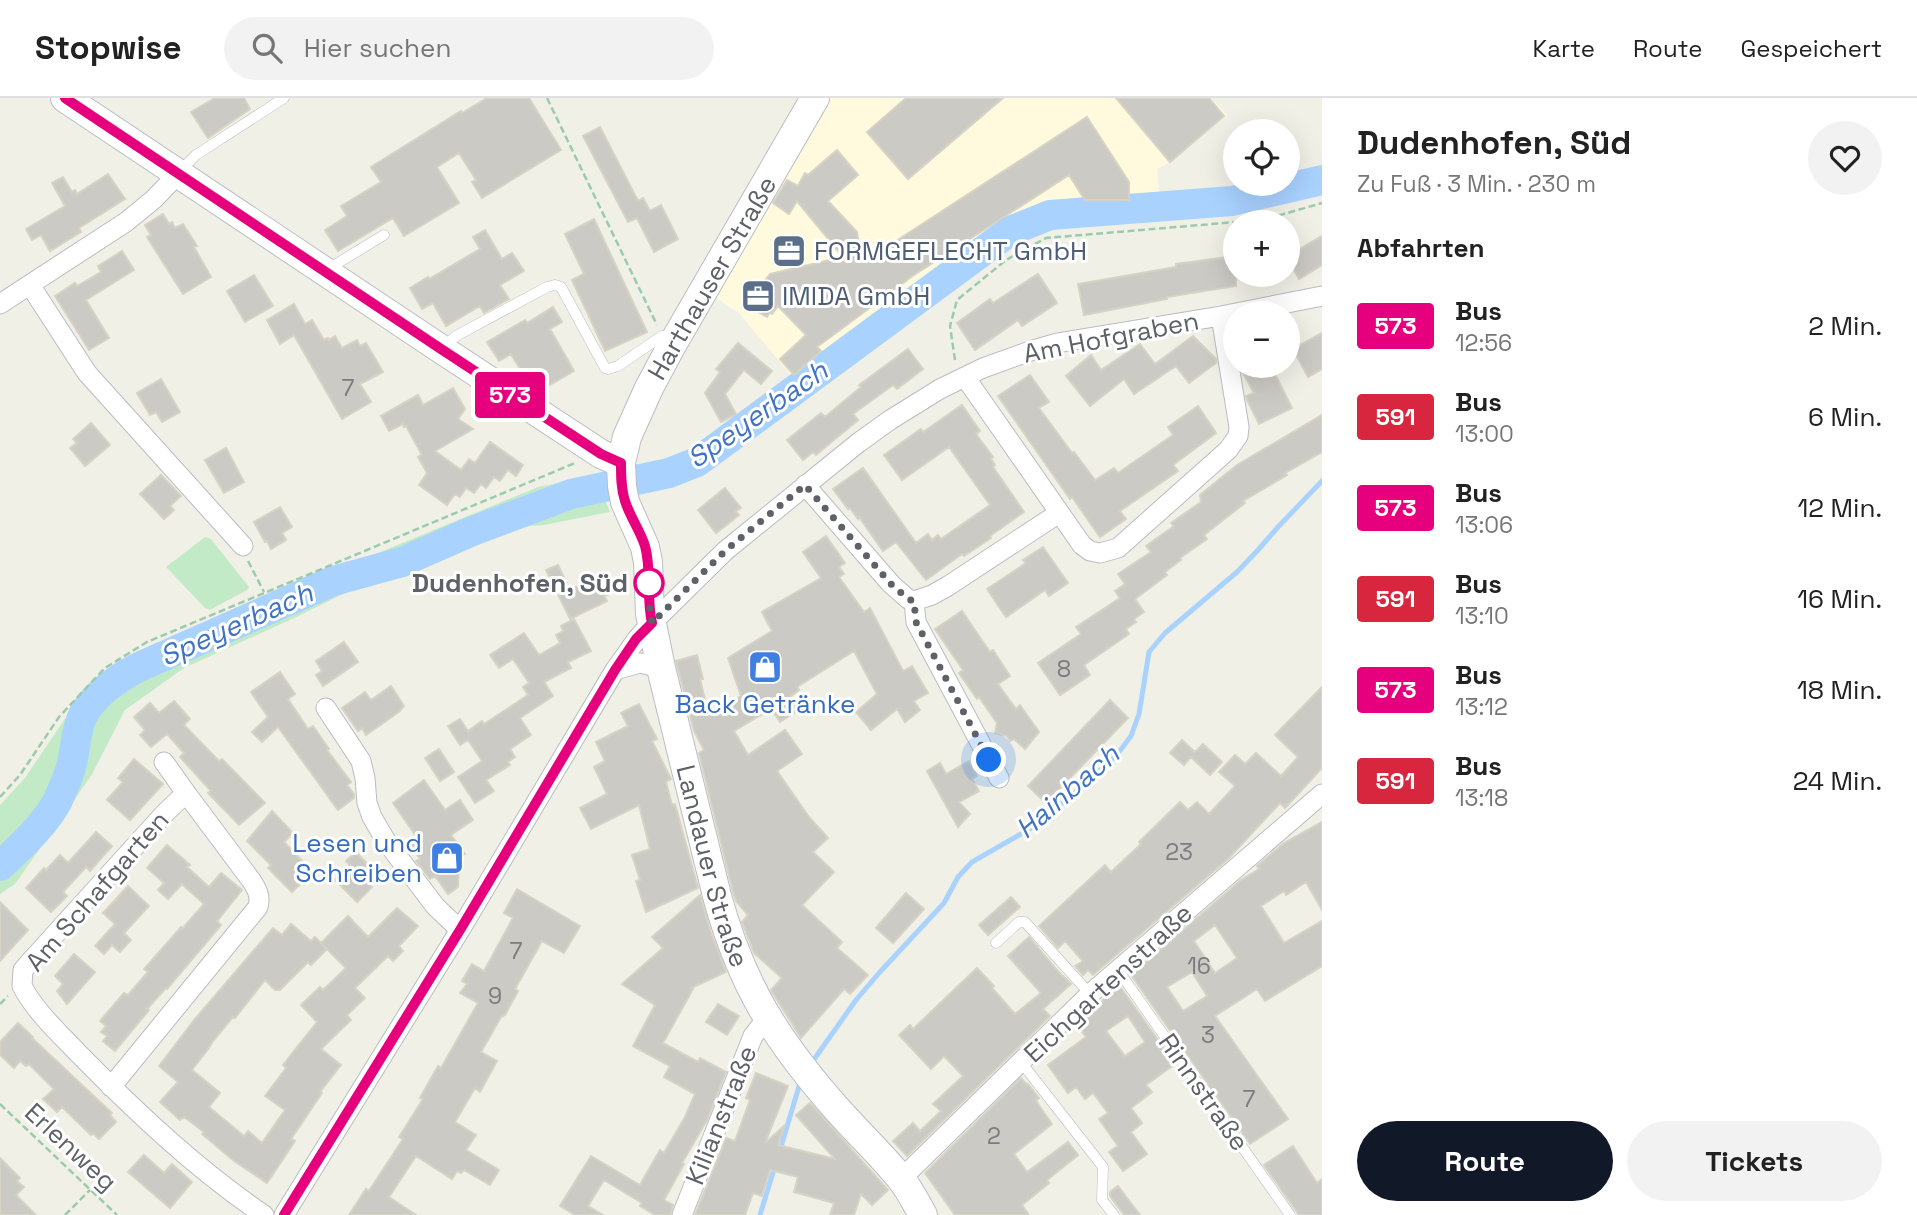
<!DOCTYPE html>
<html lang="de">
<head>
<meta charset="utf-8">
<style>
  body { margin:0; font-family:"Space Grotesk",sans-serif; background:#f2f2f2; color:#222; height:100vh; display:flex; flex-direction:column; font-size:26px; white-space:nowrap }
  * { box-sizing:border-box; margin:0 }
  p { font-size:23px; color:#767676 }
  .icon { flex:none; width:38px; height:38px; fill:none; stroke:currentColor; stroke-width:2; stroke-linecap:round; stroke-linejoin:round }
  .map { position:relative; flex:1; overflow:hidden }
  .panel { display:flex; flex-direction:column; background:#fff; width:595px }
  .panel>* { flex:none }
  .badge { padding:0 14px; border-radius:5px; font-size:24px; line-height:46px }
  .fabs { position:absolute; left:1223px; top:21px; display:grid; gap:14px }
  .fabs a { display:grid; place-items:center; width:77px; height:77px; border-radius:50%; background:#fff; box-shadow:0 7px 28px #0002; font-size:35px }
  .you { position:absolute; width:35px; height:35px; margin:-18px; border:5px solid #fff; border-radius:50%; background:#1a73e8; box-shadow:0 0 0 10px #1a73e833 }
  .map>.badge { position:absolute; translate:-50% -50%; box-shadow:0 0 0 4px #fff }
  h2 { padding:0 35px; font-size:26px; line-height:63px }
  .round { display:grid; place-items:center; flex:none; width:74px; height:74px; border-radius:37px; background:#f2f2f2 }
  .headline { display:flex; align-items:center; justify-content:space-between; height:119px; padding:0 35px }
  h1 { font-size:33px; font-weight:800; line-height:52px }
  .cta { display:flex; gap:14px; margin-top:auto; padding:14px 35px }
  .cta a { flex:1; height:80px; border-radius:42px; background:#111827; color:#fff; font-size:28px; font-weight:800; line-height:80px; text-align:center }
  .cta a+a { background:#f2f2f2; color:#222 }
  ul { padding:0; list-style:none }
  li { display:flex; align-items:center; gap:21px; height:91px; padding:0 35px }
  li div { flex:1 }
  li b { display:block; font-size:26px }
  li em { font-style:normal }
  li .badge { min-width:77px; font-weight:700; text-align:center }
  header { display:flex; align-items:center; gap:42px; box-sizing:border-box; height:98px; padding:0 35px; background:#fff; border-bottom:2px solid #e0e0e0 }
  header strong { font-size:33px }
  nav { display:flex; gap:38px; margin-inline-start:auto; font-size:24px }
  .search { width:490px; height:63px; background:#f2f2f2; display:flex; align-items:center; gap:18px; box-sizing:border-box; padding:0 24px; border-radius:38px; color:#767676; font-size:26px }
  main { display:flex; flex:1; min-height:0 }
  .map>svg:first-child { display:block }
</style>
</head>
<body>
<header>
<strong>Stopwise</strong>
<div class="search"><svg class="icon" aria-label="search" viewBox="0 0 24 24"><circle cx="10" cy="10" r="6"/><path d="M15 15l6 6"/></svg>Hier suchen</div>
<nav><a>Karte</a><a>Route</a><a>Gespeichert</a></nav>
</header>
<main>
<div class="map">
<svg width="1322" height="1117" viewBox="0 0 1322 1117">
  <rect width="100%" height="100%" fill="#f1f0e7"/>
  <path fill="#fffade" d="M827,0H1211L1227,17L1170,64L1157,71L1160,103L1063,109L1041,113L1006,127L891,210L796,283L739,215L713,198Z"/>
  <path fill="#c2eac6" d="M597,381L610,414L544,427L505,430L468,445L418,470L364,486L294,520L184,570L125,612L91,678L15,786L0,796V707L25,680L64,622L108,576L155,547L538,389L573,382Z
    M205,439L211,441L249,489L247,492L210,512L205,510L166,469Z"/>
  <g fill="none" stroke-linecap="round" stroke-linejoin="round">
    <path stroke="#a9d2ff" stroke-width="5" d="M815,960L856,902L879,875L944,805L958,779L972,764L1033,729L1077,693L1116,658L1131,638L1139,616L1149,554L1165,535L1237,474L1258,452L1278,429L1322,383
      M780,1052L800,985
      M760,1117L775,1068"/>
    <path stroke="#a9d2ff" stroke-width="30" d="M0,768C19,751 45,726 57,704C62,693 68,680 71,669C76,652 75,633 83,617C95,595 118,580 139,569L333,483L402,464L470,434L571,396L669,375L697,364L1010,133L1050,117L1232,103L1322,82"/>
  </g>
  <path fill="#cccac4" stroke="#d6d3c5" stroke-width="2" fill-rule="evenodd" d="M215,0H244L250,11L208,40L191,14Z
    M487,0H529L561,52L482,100L472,84L476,82L459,55L437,69L459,105L404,138L393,120L338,153L325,132L347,118L341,108L381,84L371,69L461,13L462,15Z
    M906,0H1003L908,81L867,34Z
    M1116,0H1209L1224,18L1170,64Z
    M1087,19L1129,84V102H1085L1069,77L914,177L817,249L821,253L794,277L780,261L806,237L778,208L772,216L770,214L767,219L746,207L770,176L843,159L797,103L789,116L773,105L787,82L798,88L805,75L808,77L837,52L858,77L828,103L857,134L860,153L893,145Z
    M600,29L638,103L643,100L650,113L661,107L678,141L654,154L637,120L628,124L583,38Z
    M108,76L125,101L79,130L81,134L50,153L41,137L32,142L26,131L65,108L52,85L63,79L72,94L75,92L77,96Z
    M163,116L169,126L172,124L175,130L183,126L197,148L194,149L211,179L183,196L147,139L151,137L145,127Z
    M594,121L647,234L605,253L572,182L584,176L565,136Z
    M485,132L502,161L512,155L524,173L500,187L509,201L484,215L480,208L446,228L433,205L422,211L410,190L428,179L429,181L480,151L473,139Z
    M1322,138V167L1299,181L1288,161V158Z
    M122,153L134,172L86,202L109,240L89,252L55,198L75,185L77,188L101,174L98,168Z
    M1236,158V188L1167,199V201L1084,217L1078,186L1176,169V166Z
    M1038,176L1057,205L1022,228L1018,222L975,252L957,225L990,201L993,205Z
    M254,177L273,208L245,224L227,193Z
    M294,206L305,226L312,222L324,242L328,240L329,242L335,238L342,250L357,242L360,248L366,245L383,274L360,286L371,304L342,321L294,237L280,246L267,222Z
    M553,209L562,224L550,231L574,273L541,292L533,277L526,281L511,256L499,263L487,244L525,222L527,225Z
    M1322,235V271L1308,279L1293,251Z
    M1193,238L1216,261V265L1189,285L1176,268L1134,296L1124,281L1090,308L1066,278L1091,257L1101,272L1140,246L1155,266Z
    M738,245L772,273L761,286L744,272L725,296L736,316L721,324L705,295L720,274L716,271Z
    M908,251L923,271L897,291L893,287L853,316L858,322L816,357L813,354L803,362L787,342L821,315L825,319L861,289L859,287Z
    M1241,268H1271L1292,310L1259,326L1247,302L1246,298L1254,295L1243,275Z
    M1030,277L1049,304L1039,310L1072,355L1074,354L1095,382L1114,370L1118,375L1173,337L1168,329L1198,308L1216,335L1173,367L1178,373L1120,413L1126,421L1100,439L1072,399L1070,401L998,298Z
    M161,281L180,314L162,324L156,314L150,317L137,295Z
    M453,290L465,311L458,321L473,331L435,353L461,372L469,361L475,365L490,344L523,367L516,378L508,372L500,383L494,379L486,390L481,386L474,395L466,390L460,399L455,396L447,407L419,387L427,375L418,359L422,357L406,328L404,329L403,326L389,333L381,318L418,297L423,307Z
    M962,307L980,333L976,336L993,359L991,361L995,367L993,369L1024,414L990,438L991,440L964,458L962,456L926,482L896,444L883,453L859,419L858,421L850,410L848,411L833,391L863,370L916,445L928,436L932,442L938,437L941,441L990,407L949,349L902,382L884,357L921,331L923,334Z
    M1322,317V354L1285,375L1287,377L1243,403L1245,405L1204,437L1207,441L1180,460L1181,462L1165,474L1167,477L1135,501L1144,514L1134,521L1136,524L1126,531L1129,536L1084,567L1090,577L1060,597L1038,565L1081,536L1076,529L1120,500L1115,493L1125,486L1118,476L1151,454L1146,448L1174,428L1171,425L1201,404L1200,397L1237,367Z
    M91,325L110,347L85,368L70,350L77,345L73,341Z
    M226,350L244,384L224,395L205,362Z
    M161,377L181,398L170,408L174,412L164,421L140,396Z
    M725,390L741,410L736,413L739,417L716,435L698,412Z
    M280,409L292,429L282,435L286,442L271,451L267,443L265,444L254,424Z
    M826,438L845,465L839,469L844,476L839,479L864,514L870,510L903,573L912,568L928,595L914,603L920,612L905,624L897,611L871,632L856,614L877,596L854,553L797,589L799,592L790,599L799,612L780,624L771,611L734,633L748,657L785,632L802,656L777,673L809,719L828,740L813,754L834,774L802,807L842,844L837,850L868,877L850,896L844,891L801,940L771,892L782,880L754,855L742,824L748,817L736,803L733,794L699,655L704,652L694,633L676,563L697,557L703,581H700L709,618L741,598L728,560L772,533L762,514L821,480L803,454Z
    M1043,449L1068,485L1049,498L1045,492L1006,519L987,491L1026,465L1023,462Z
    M558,467L570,492L601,478L610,496L604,498L607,503L570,521L546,472Z
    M962,513L990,554L993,552L1010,578L998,586L1016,611L1020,607L1039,634L1025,651L1014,641L1010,643L1007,638L995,635L997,625L979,599L977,601L959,575L963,572L935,531Z
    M574,521L591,553L568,564L571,570L544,584L553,598L520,620L531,637L510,651L515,659L508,664L510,667L486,682L494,693L475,705L458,679L482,663L468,642L460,647L448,628L460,621L468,633L482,623L484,626L528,597L523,589L529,585L513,561L499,570L490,557L524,535L539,557L560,545L556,537L563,533L561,528Z
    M344,544L358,564L323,588L316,577L322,573L316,563Z
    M280,574L295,596L288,601L308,631L313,628L329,651L327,652L351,684L347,687L354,696V700L338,712L278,629L262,644L252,634L268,619L251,594Z
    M391,588L404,608L400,612V613L366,637L362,630L358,633L342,610L365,594L371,602Z
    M1322,589V670L1285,710L1280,705L1229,760L1093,877L1088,872L1083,877L1075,868L1083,863L1065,843L1058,850L1039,828L1105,767L1111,774L1141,746L1139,744L1180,704L1188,712L1197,704L1209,716L1235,688L1219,674L1235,657L1245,666L1256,655L1281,678L1298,659L1275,637Z
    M1110,602L1128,620L1046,705L1028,688Z
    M174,603L190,621L184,627L219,663L222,661L265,705L239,727L208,695L211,693L180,659L184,655L167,636L151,649L140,637L145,632L134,619L150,605L159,615Z
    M639,606L657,641L652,643L671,681L666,684L672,707L675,706L698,790L646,814L636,783L640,782L632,757L650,751L639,707L591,731L580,710L607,696L594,669L605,663L596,644L628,628L621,615Z
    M1182,642L1195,654L1203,646L1222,664L1210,677L1191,659L1184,667L1170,655Z
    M439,651L454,674L440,683L425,660Z
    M134,661L163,686L130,722L107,702L123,684L118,680Z
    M969,663L977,678L972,681L979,693L959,704L970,716L958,729L927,673L940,665L946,676Z
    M424,682L445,712L460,702L473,722L451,737L465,756L459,760L458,789L448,796L435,778L430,781L416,763L420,761L410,747L418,741L393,705Z
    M272,713L293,735L284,744L313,774L292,794L268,770L271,767L247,743Z
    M1322,724V812L1306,784L1286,797L1284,793L1261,808L1284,845L1322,823V868L1265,903L1257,891L1215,918L1288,1021L1250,1046L1131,877L1241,782L1259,771L1257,768L1284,745ZM1215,827L1237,860L1215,875L1194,843ZM1192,874L1207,898L1183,913L1167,889Z
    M96,734L112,748L90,773L86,769L63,794L67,798L51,814L26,790L44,770L46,772L60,757L68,765Z
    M167,747L190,767L187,769L209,789L221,775L242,792L217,823L221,827L167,891L166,890L147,911L149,912L115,953L103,943L107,938L101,934L106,928L100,923L124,895L128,897L148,874L144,871L181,829L182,831L204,806L182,786L168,801L158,792L164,785L147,770Z
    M356,754L376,775L366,784L372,789L357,804L335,782L350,767L346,763Z
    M128,788L149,808L124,835L131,842L120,854L112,847L104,856L95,848L115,826L103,815Z
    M517,791L580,828L564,855L542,843L515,891L518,893L505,917L501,919L481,954L497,963L480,994L475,990L455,1024L476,1037L466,1052L499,1072L490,1087L464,1072L461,1075L457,1073L452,1081L416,1058L389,1099L416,1117H349L366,1091L369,1093L403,1041L399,1039L423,1001L420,1000L438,968L441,970L478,905L460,895L467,886L462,883L472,866L484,873L513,820L504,815Z
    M906,795L924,811L893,845L876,830Z
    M700,797L711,835L726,874L691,890L693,891L663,945L698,964L700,960L726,974L707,1022L682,1065L684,1066L664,1102L673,1107L670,1117H655L640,1108L642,1105L604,1082L588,1108L603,1117H575L560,1108L591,1058L640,1087L660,1052L664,1055L685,1019L695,996L664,979L670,968L633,948L655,907L622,886L663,850L652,839Z
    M1011,799L1020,809L988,837L979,827Z
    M0,804L28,832L0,863Z
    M397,810L418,828L399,848L403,853L393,863L388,858L355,890L365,900L347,917L351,922L321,951L341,967L320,994L322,995L291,1041L295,1043L267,1085L234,1063L202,1036L204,1034L184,1019L180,1022L160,1004L178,984L159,968L195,921L273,830L282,837L291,826L311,843L315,839L327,851L311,867L308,864L280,892H275L265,882L235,920L233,919L213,943L209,950L192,972L220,995L209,1009L244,1038L248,1033L262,1045L285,1012L265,998L286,970L283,967L317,924L301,907L320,889L323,892L346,870L321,845L348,818L368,839Z
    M1029,839L1062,878H1063L1071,886L1043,911L1050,918L907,1058L893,1043L913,1025L920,1033L941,1013L933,1006L963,978L944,958L931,971L899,937L910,927L913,931L977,870L994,888L992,890L1015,916L1041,895L1008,858Z
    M74,856L95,874L67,906L57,893L63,886L55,878Z
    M1119,887L1175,966L1146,987L1152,994L1131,1010L1142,1025L1131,1034L1147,1056L1123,1073L1109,1054L1118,1048L1099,1021L1108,1015L1093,995L1085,1001L1076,989L1068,995L1048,967L1086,939L1077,927ZM1128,918L1145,944L1125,958L1106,933Z
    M718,906L739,918L727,937L706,924Z
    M18,925L33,939L32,940L112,1015L110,1017L116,1024L99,1041L93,1035L91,1037L62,1009L57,1014L43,1001L54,991L29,966L26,968L20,963L14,970L0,957V944Z
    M756,975L788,988L765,1045L785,1027L778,1047L835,1061L796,1017L810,1005L888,1092L872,1107L861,1096L854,1117H830L834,1105L794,1094L798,1079L770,1072L762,1098L753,1095L745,1117H695L726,1040L735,1043L750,1002L746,1000Z
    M1021,980L1027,987L1028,986L1039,1000L1036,1003L1052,1026L1014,1056L1027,1074L1068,1044L1078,1057L1047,1082L1049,1085L1022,1107L1029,1117H955L925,1075Z
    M1293,1048L1317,1085L1322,1081V1117H1299L1264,1067Z
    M144,1057L164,1075L172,1066L192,1084L170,1110L128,1074Z
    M0,1060L20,1080L17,1083L24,1089L16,1097L36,1117H0Z
    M1118,1088L1140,1117H1124L1110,1098V1094Z"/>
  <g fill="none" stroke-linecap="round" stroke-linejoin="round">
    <g stroke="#b9bcc1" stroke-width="11">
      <path id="lane" d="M179,74L196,57L284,0
        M328,171L384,137
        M444,249L456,238L547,189L555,187L561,189L605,270L608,271L618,268L662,238
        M996,845L1019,824H1025L1090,896
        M1118,872L1290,1117
        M1021,964L1103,1069L1102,1102L1114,1117"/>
    </g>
    <g stroke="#b9bcc1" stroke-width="21">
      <path id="street" d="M30,187L87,275L243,448
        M0,206L126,124L154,101L179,75
        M965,279L1082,447L1090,453L1100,455L1118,450L1228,352L1238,338L1239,329L1221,218
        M805,387L891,486L908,501L914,503L932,497L948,488L1059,415
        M914,503L916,524L999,680
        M615,572L640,565L661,570
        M326,610L361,663L365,680L367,705L372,719L386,743L435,808L460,832
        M186,695L165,715L30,864L23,872L22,888C35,913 58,934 77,954C135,1013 196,1071 264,1117
        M111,989L258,809C261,798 257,791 251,782L186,695L164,664
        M901,1081L1090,896L1322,696
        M284,1117L460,832L615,572L637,541L646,531L725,453L858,345L890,322L940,291L983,270L1033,252L1057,245L1221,218L1322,198
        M682,1117L753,938L767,920"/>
    </g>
    <g stroke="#babdc3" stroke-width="30">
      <g id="secondary">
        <path d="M65,0L441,251L601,356L621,365"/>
        <path id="s1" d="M815,0L672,247L649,290L627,339L621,365L622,388L625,404L645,449L648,464L650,516L661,570L717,798C741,886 776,942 836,1010C857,1034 881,1056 901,1081C910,1092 916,1105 923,1117"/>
      </g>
    </g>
    <path stroke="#9bcbad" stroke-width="2.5" stroke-dasharray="7 3.5" stroke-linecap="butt" d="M547,0L657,227
      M1237,124L1263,122L1322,105
      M955,262L950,228L957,202L1006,162L1046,140L1236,124
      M248,463L264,494
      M0,699L20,677L59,619L105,570L147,544L575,365
      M0,906L8,898
      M0,1006L117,1117
      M65,1117L90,1092"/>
    <use href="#lane" stroke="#fff" stroke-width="10"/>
    <use href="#street" stroke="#fff" stroke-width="19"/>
    <use href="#secondary" stroke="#fff" stroke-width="28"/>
  </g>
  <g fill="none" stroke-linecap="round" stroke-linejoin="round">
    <g stroke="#fff" stroke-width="16">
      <path id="line" d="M65,0L441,251L601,356L621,365C621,378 621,391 625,403C630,419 640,432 645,448C652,473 646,500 652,525L636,541L615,572L460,832L284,1117"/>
    </g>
    <use href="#line" stroke="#e6007e" stroke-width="10"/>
    <path stroke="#5e6268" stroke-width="7" stroke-dasharray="0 12.6" d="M649,485V504L652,525L725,453L805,387L891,486L908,501L914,503L916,524L989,662"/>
  </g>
  <defs>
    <g id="office-square" transform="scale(1.75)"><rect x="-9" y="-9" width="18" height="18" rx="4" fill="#5c6f8a" stroke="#fff"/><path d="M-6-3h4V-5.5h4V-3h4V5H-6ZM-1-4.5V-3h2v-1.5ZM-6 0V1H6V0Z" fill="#fff"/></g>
    <g id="shop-square" transform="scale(1.75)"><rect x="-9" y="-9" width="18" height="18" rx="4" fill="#3f7fe0" stroke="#fff"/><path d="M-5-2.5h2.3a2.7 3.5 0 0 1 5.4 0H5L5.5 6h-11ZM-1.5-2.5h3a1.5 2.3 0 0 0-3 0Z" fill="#fff"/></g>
  </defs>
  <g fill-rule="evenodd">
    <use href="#office-square" x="789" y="153"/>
    <use href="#office-square" x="758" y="198"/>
    <use href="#shop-square" x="765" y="569"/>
    <use href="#shop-square" x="447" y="760"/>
  </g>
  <circle fill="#fff" stroke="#e6007e" stroke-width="3.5" cx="649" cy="485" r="14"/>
  <g text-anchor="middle" stroke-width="6" stroke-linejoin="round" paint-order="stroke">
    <g font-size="23" fill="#7a7c7f">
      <text x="348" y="298">7</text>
      <text x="1064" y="579">8</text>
      <text x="1179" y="762">23</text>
      <text x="516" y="861">7</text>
      <text x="1199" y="876">16</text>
      <text x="495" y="906">9</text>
      <text x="1208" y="945">3</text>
      <text x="1249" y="1009">7</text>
      <text x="994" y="1046">2</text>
    </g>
    <g font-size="26" fill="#4e5e75" stroke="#fff" text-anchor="start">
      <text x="814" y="162">FORMGEFLECHT GmbH</text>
      <text x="782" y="207">IMIDA GmbH</text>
    </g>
    <g font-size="26" fill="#5e6268" stroke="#fff">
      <text transform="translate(712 180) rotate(-60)" y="9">Harthauser Straße</text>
      <text transform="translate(1111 239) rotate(-11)" y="9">Am Hofgraben</text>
      <text dy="9" stroke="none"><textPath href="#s1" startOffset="830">Landauer Straße</textPath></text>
      <text transform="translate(97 793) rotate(-49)" y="9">Am Schafgarten</text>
      <text transform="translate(1108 885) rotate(-43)" y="9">Eichgartenstraße</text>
      <text transform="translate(1204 994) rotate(55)" y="9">Rinnstraße</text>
      <text transform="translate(721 1017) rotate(-68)" y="9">Kilianstraße</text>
      <text transform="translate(71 1049) rotate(43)" y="9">Erlenweg</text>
    </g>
    <g font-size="26" font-weight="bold" fill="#5e6268" stroke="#fff" text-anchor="end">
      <text x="628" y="494">Dudenhofen, Süd</text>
    </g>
    <g font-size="26" fill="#366cbe" stroke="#fff">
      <text x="765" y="615">Back Getränke</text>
      <text x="422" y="754" text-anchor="end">Lesen und<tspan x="422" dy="30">Schreiben</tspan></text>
    </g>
    <g font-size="28" font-style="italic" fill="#4074c2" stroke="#fff">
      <text transform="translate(757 316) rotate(-35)" y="10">Speyerbach</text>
      <text transform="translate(236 526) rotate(-24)" y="10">Speyerbach</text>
      <text transform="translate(1067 693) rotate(-41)" y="10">Hainbach</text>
    </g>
  </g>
</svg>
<div class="fabs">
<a><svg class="icon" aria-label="locate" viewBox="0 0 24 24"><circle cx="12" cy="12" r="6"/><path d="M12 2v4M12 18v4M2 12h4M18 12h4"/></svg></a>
<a>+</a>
<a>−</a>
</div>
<div class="you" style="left:989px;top:662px"></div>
<b class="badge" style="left:510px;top:297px;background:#e6007e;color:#fff">573</b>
</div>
<section class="panel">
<div class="headline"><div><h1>Dudenhofen, Süd</h1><p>Zu Fuß · 3 Min. · 230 m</p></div><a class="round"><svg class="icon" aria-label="heart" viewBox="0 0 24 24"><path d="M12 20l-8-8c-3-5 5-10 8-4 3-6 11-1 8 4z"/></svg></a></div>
<h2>Abfahrten</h2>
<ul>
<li><span class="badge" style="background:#e6007e;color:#fff">573</span><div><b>Bus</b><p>12:56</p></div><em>2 Min.</em></li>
<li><span class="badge" style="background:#d7263d;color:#fff">591</span><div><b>Bus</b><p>13:00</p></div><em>6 Min.</em></li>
<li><span class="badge" style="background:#e6007e;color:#fff">573</span><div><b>Bus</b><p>13:06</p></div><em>12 Min.</em></li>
<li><span class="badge" style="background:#d7263d;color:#fff">591</span><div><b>Bus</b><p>13:10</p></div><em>16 Min.</em></li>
<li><span class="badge" style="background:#e6007e;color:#fff">573</span><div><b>Bus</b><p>13:12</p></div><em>18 Min.</em></li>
<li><span class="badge" style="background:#d7263d;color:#fff">591</span><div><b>Bus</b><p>13:18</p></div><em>24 Min.</em></li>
</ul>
<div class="cta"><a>Route</a><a>Tickets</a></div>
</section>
</main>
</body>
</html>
